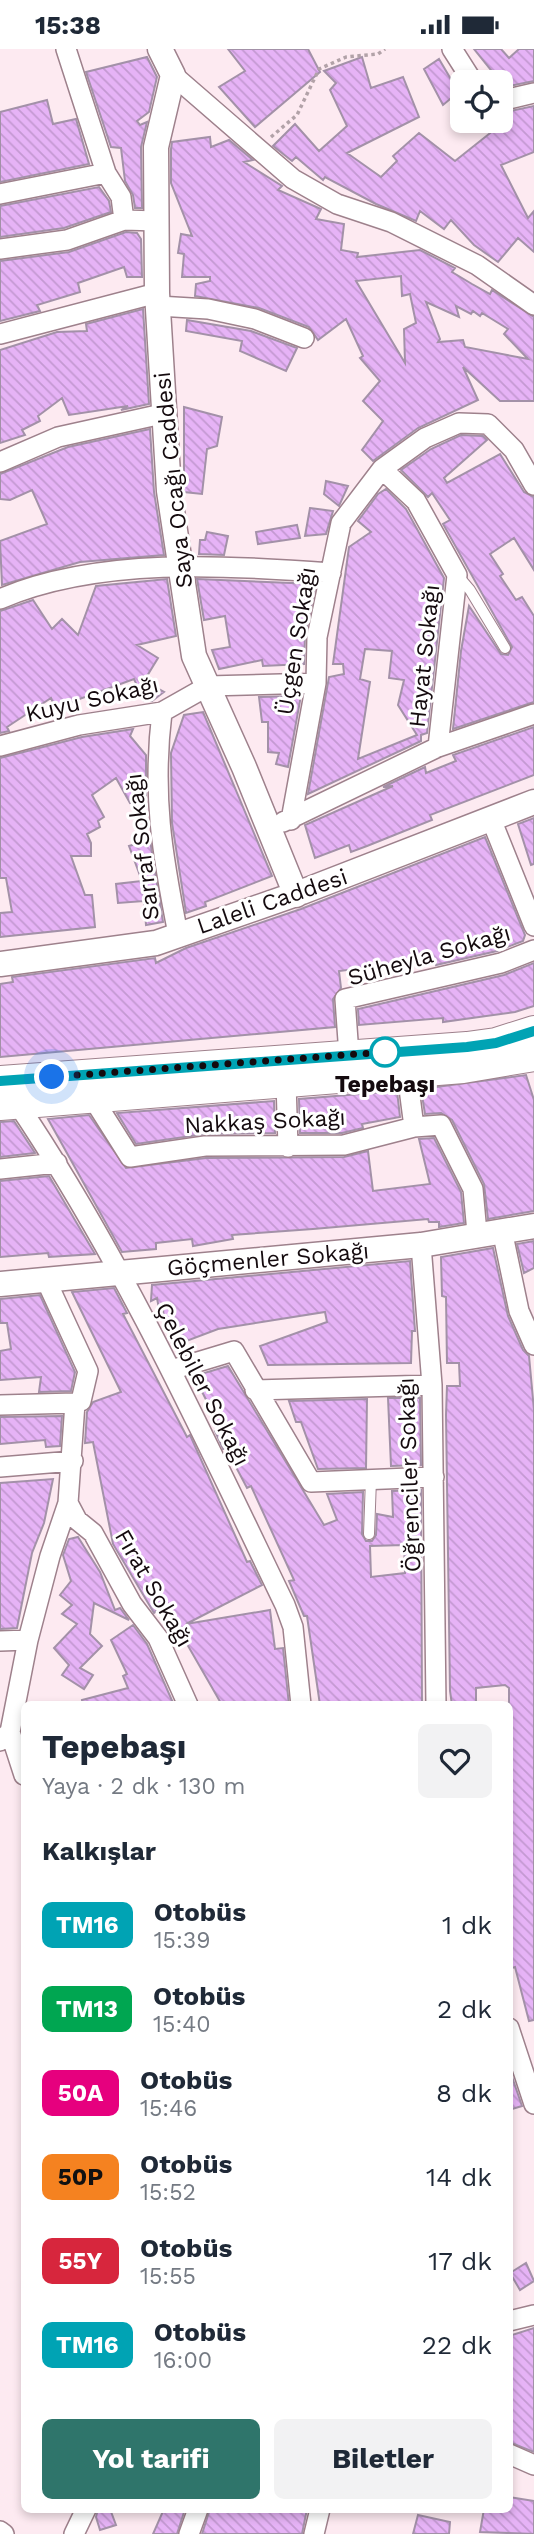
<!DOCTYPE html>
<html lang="tr">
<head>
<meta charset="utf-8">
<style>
  body { margin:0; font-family:"Work Sans",sans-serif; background:#f2f2f3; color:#1f2937; height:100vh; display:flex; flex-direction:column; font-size:26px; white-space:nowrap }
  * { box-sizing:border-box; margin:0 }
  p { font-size:23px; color:#747a83 }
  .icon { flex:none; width:38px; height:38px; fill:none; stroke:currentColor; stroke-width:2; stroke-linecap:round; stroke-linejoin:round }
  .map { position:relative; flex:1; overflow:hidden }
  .side { position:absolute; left:21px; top:1652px; width:492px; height:812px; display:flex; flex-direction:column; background:#fff; border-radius:10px; box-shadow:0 4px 10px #0003 }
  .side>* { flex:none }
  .badge { padding:0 14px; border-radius:10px; font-size:24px; line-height:46px }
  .tools { position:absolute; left:450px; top:21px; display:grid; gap:14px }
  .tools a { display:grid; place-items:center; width:63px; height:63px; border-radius:10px; background:#fff; box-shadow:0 4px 10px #0003; font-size:35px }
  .you { position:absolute; width:35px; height:35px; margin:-18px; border:5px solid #fff; border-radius:50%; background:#1a73e8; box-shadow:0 0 0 10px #1a73e833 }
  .map>.badge { position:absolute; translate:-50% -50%; box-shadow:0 0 0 4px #fff }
  h2 { padding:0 21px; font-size:26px; line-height:63px }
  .round { display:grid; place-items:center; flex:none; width:74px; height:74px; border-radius:10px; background:#f2f2f3 }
  .headline { display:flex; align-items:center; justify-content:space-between; height:119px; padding:0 21px }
  h1 { font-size:33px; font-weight:700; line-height:52px }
  .primary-button { display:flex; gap:14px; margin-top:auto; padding:14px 21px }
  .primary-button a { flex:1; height:80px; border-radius:10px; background:#2f756b; color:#fff; font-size:28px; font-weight:700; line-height:80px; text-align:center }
  .primary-button a+a { background:#f2f2f3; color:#1f2937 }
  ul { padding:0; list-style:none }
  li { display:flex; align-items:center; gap:21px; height:84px; padding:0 21px }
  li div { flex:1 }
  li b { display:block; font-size:26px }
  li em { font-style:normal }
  li .badge { min-width:77px; font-weight:700; text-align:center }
  .status { display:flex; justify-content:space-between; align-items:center; height:49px; padding:0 35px; background:#fff; direction:ltr }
  .status svg { height:19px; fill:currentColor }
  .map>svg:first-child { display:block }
</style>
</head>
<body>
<div class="status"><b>15:38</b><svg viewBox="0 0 49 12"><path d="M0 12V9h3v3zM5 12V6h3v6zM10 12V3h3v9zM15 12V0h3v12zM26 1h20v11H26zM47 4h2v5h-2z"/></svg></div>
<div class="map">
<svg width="534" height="2485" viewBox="0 0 534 2485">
  <defs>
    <pattern id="building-back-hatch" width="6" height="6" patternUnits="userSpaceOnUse" patternTransform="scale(1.75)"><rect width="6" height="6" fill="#e6b3f6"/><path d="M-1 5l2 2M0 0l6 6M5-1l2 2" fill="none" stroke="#c499d2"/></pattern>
  </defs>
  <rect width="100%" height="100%" fill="#fdeaf1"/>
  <path fill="url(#building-back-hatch)" stroke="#a391a8" stroke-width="2" fill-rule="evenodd" d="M228,0H308L320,23L255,78L219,38L245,22Z
    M474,0H501L509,9L519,0H534V32L500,39V33H486L494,25Z
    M147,8L157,28L149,63L137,72L140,76L147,73L141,98L142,159H135L133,146L125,132L121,99L111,98L86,23Z
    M362,8L371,39L403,28L419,68L347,104L381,128L397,112L393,107L419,84L455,112L499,77L501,64L534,57V103L501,116L528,169L534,162V203L518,189L498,213L474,196L451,171L444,180L420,162L416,172L376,155L325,128L323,131L296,108L292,112L273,97L295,75L319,102L347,77L330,41L336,34L324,22Z
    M439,10L452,32L462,40L443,56L424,20Z
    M47,51L53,75L76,70L89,115L0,133V63Z
    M210,88L211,98L229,91L253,111L244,113L282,137L278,141L321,160L316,170L344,175L341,201L358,204L357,208L420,201L455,219L452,223L472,235L490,245L492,241L534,268V352H500L463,318L478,351L418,379L373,412L362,401L383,372L363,352L380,332L360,309L363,307L346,270L318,291L309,278L259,259L195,247L196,235L210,232V228H182L184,205L178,204L181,185L192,187L171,134V100L172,93ZM401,227L402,247L410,245L416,274L404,280L405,314L356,232ZM426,253L459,268L456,257L471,265L473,262L480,267L482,264L508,280L504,285L528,310L465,298L463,291L438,293L440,290Z
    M99,138L109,152L111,163L64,179L0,188V157Z
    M126,183L137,184L141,190L142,228H127L124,218L78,234L80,243L37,256L40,262L0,272V212L69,203Z
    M143,260L149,355L121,361L128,357L69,366L62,349L38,367L40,372L22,381L25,386L0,394V301L57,283L87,282L86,275Z
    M187,271L251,282L297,299L286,322L240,302L242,292L186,282Z
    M184,358L222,368L217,397L207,400L202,445L184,443Z
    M150,380L154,443L164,506L80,513L2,536L0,492L47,475L32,441L10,451L0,450V425L68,398Z
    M461,386L483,387L487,391L444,429L447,434L500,405L524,443L534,448V521L514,489L490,505L503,525L500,527L516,551L522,548L534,567V653L453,680L461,602L469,557L501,605L508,606L512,598L443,475L450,471L432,444L428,448L401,421L431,400Z
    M326,432L348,437L339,457L324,445Z
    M386,440L406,460L444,529L427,684L421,686V692L308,745L329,628L344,625L343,615H333L349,498L371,483L358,472L378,445ZM365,600L392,602L389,629L404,631L398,656L417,686L358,710L370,633L360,630Z
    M310,459L333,462L326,485L305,487Z
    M297,476L300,489L258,495L256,483Z
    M207,483L228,487L224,506L199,505L200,491H205Z
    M167,530L176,587L137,596L158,609L144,632L164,643L152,652H144L134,630L55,659L51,649L7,678L9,682L0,684V562L33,551L52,580L62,570L78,586L96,537Z
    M197,530L316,535L305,586L304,615L263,617L262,611L219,620L212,601L230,598L225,567L204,571Z
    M300,647V652L288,718L276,715L279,704L268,703V673H262L259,648Z
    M203,663L272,827L205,853L206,857L186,864L172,774L171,704L184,666Z
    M534,678V726L430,766L432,771L367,797L351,803L349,796L315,809L305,776L393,737L383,738L425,718L426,724L456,712L453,706Z
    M133,680L130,687L146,706V749L130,754L116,729L92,746L104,768L98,772L100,778L87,785L91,794V807H71L85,846H92L95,878L0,888V864L12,863L6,829H0V709L82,688Z
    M534,769V815L531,816L518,775Z
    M485,788L525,886L523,892L497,902L436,916L435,913L394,915L339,922L341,939L333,950L335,978L0,1008V935L13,933L12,928L155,909L156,914L186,899L301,860Z
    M150,791L163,873L146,876L144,852L118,854L116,835L142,832L129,797Z
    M534,914V957L515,963L443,973V969L359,976L358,960L504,926Z
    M526,1026L534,1051V1162L488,1170L484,1135L452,1071L441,1064L425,1065L421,1040Z
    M397,1042L400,1068L362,1075L363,1079L342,1084H300L299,1050Z
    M274,1052L275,1084L205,1085L136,1095L117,1064Z
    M89,1066L126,1119L206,1109L344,1108L368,1102L373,1142L430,1135L419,1090L434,1089L461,1143L464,1174L439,1178V1173H429L428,1170L313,1180L232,1186L233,1190L193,1197L192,1190L156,1194V1200L122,1203L48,1070Z
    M14,1072L35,1104L0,1108V1073Z
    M49,1127L95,1205L49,1208L48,1204L0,1208V1132Z
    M534,1192V1219L524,1224L517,1195Z
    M493,1199L508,1267L523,1301L529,1307L534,1361V1971L529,1972L515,1918L512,1919L509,1910V1639L505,1636L476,1639V1656H452L450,1642L446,1366L447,1337H460L459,1314H447L446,1248L442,1247L441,1208Z
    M410,1212L415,1282H412L411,1314L268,1316L260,1297L327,1273L325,1263L218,1280L176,1296L173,1282L164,1272L163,1260H159L157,1249L151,1252L152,1236Z
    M114,1239L127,1264L123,1265L187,1388L190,1386L247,1513L250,1512L262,1536L186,1575L270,1561L275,1600L283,1599L289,1656H222L164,1555L154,1564L113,1495L93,1393L85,1394L87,1363L93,1353L121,1343L72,1243Z
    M40,1246L75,1323L71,1342L39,1343L41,1328L0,1331V1302L11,1300L7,1274H0V1250Z
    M228,1317L324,1476L337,1471L327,1445L363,1443L362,1485L366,1492H372L376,1486L377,1465L393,1468L392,1442L421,1441L422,1656H320L307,1567H304L289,1532L294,1531L251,1437L247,1439L226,1399L223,1400L220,1393L215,1382L221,1380L194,1327ZM404,1496L405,1524L371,1528L370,1497Z
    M388,1349H420L421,1416L391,1417Z
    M367,1350L366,1419L318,1420L301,1373H296L289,1352Z
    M62,1367L60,1397L46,1398L45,1391L0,1395V1368Z
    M53,1430L44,1474L32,1504L17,1579L0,1580V1434Z
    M78,1488L100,1523L115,1561L120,1559L129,1571L94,1554L90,1585L102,1597L80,1619L93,1626L84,1640L62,1626L69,1616L54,1599L77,1575L62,1565L72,1556L60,1546L71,1532L63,1506L69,1490Z
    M133,1576L147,1595L174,1656H83L82,1651L128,1639L123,1627L127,1625L111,1591Z
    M509,2019L522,2057L509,2061Z
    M526,2214L534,2232L520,2241L510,2224Z
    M534,2279V2403L509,2393V2287Z
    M509,2448L534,2452V2485L480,2483L484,2460H509Z
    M98,2460H110L116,2476L100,2481L96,2468Z
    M164,2460H185L177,2485H153Z
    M210,2460H307L302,2485H202Z
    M418,2466L450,2473L449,2485H413Z"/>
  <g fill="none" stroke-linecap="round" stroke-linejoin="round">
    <g stroke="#9e818c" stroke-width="12">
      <path id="service" d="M458,527L470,541L505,599
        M369,1485L371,1430"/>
    </g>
    <g stroke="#9e818c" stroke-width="22">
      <path id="minor" d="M66,0L106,124L121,148L124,171L157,172
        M452,0L473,33
        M173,26L293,130L337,155L391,173L477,216L534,256
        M500,52L534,44
        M0,145L106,124
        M0,200L67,191L124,171
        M158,257L208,260L255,270L304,289
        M0,285L157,244
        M0,413L58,388L162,365
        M382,420L416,452L457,526L438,698
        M0,550C97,508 227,516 331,524
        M162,663C152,745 162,805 178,885
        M0,697L79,676L162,663L208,637L316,634
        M491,770L534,877
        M291,771L316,634L317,588L341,474L382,420L425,389L459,374L488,375L514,401L534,436
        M283,773L438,698L534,665
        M349,1006L345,950L501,914L534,901
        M407,1024L414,1078
        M286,1033L288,1098
        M92,1048L130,1108L205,1097L344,1096L414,1078L441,1076L473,1140L477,1184
        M17,1054C123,1211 203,1386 285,1556L293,1578L301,1656
        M0,1120L57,1114
        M502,1181L519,1262L534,1296
        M421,1196L432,1336L436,1656
        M171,1321L234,1302L311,1433L434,1428
        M255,1341L432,1336
        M0,1356L75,1354L81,1352L88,1322L46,1231
        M0,1418L73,1412
        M68,1454L77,1471L93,1484L132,1555L158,1589L188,1656
        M0,1592L28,1591
        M10,1683L24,1726
        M0,1692L10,1683L28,1591L50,1507L68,1454L75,1354
        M509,1979L534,2055
        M509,2272L534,2266
        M509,2405L534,2416
        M0,2482L4,2485
        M74,2485L86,2460
        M189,2485L198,2460
        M314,2485L320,2460"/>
    </g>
    <g stroke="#9e818c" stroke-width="27">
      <path id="tertiary" d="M160,0L173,26L156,98L157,244L169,442L194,607L244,718L296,846
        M0,915L156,894L302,843L534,753
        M0,1235L421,1196L534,1177"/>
    </g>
    <g stroke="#9e818c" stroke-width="32">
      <path id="primary" d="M0,1032L467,998L496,994L534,982
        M0,1056L463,1019L534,1007"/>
    </g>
    <path stroke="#b2a2a8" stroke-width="3.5" stroke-dasharray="3.5 3.5" stroke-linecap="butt" d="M271,88L297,66L319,20L346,8L378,5L385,0"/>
    <use href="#service" stroke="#fff" stroke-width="10"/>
    <use href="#minor" stroke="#fff" stroke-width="19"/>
    <use href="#tertiary" stroke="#fff" stroke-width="24"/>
    <use href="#primary" stroke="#fff" stroke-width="30"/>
  </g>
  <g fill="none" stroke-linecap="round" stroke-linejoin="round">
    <g stroke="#fff" stroke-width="16">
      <path id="line" d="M0,1032L467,998L496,994L534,982"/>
    </g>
    <use href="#line" stroke="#00a3b4" stroke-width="10"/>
    <path stroke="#140a0e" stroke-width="7" stroke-dasharray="0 12.6" d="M52,1028L385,1003"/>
  </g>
  <circle fill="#fff" stroke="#00a3b4" stroke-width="3.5" cx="385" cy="1003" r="14"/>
  <g text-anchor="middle" stroke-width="6" stroke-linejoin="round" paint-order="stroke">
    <g font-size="23" fill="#140a0e" stroke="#fff">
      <text transform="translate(173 431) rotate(-96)" y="8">Saya Ocağı Caddesi</text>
      <text transform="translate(296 592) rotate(-81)" y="8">Üçgen Sokağı</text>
      <text transform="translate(424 607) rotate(-84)" y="8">Hayat Sokağı</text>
      <text transform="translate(92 650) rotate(-13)" y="8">Kuyu Sokağı</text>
      <text transform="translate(142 798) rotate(-97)" y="8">Sarraf Sokağı</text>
      <text transform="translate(272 852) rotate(-19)" y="8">Laleli Caddesi</text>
      <text transform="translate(429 906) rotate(-16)" y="8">Süheyla Sokağı</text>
      <text transform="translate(265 1072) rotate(-3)" y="8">Nakkaş Sokağı</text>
      <text transform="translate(268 1210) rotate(-5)" y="8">Göçmenler Sokağı</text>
      <text transform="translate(203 1335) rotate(63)" y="8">Çelebiler Sokağı</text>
      <text transform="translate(409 1426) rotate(-92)" y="8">Öğrenciler Sokağı</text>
      <text transform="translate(154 1539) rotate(60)" y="8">Fırat Sokağı</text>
    </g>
    <g font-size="23" font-weight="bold" fill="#140a0e" stroke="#fff">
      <text x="385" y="1043">Tepebaşı</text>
    </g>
  </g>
</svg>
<div class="tools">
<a><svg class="icon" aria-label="locate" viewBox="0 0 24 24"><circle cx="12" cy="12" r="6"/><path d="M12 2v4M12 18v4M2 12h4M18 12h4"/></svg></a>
</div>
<div class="you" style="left:52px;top:1028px"></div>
<section class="side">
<div class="headline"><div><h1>Tepebaşı</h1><p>Yaya · 2 dk · 130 m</p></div><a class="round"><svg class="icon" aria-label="heart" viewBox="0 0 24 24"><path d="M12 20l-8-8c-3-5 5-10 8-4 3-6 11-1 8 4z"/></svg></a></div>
<h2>Kalkışlar</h2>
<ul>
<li><span class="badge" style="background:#00a3b4;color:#fff">TM16</span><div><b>Otobüs</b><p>15:39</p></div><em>1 dk</em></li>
<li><span class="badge" style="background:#00a651;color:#fff">TM13</span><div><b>Otobüs</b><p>15:40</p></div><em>2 dk</em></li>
<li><span class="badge" style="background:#e6007e;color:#fff">50A</span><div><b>Otobüs</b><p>15:46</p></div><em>8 dk</em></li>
<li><span class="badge" style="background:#f58220;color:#111">50P</span><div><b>Otobüs</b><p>15:52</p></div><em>14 dk</em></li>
<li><span class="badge" style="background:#d7263d;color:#fff">55Y</span><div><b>Otobüs</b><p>15:55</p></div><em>17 dk</em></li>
<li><span class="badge" style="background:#00a3b4;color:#fff">TM16</span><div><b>Otobüs</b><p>16:00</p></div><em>22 dk</em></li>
</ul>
<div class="primary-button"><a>Yol tarifi</a><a>Biletler</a></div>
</section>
</div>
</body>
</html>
